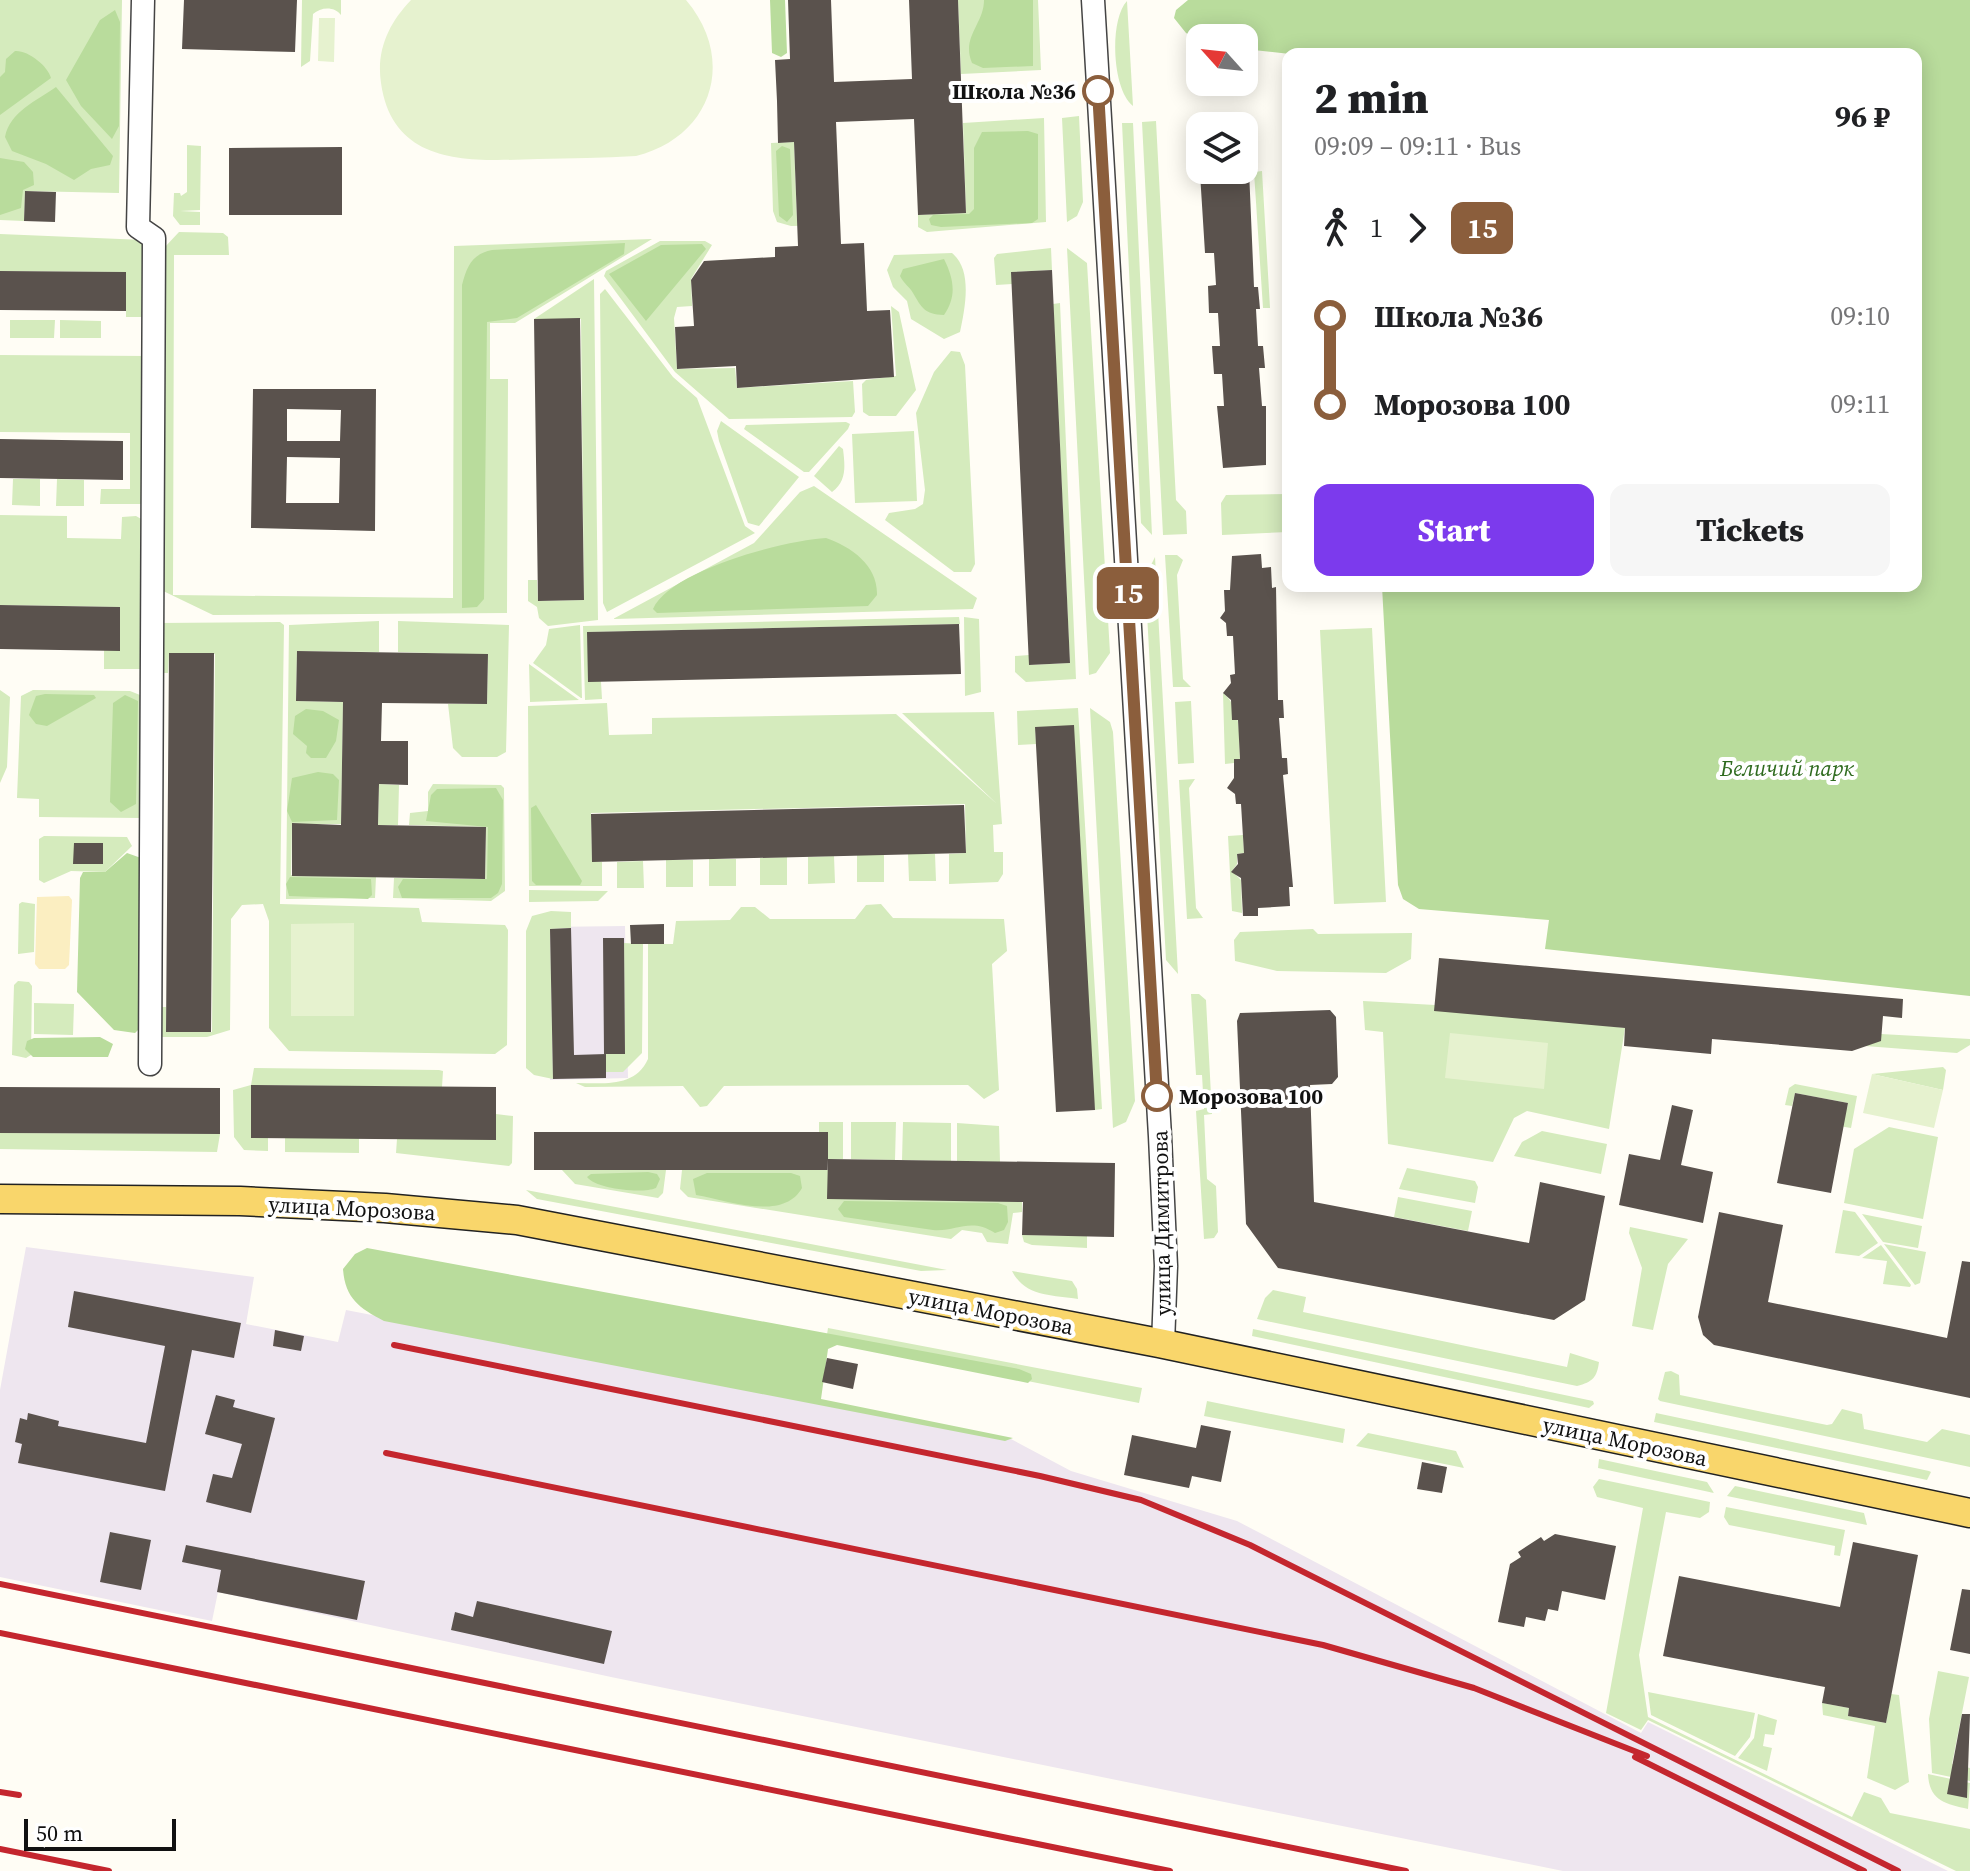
<!DOCTYPE html>
<html lang="en">
<head>
<meta charset="utf-8">
<style>
  body { margin:0; font-family:"Source Serif 4",serif; background:#f6f6f6; color:#202124; height:100vh; display:flex; flex-direction:column; font-size:30px; white-space:nowrap }
  * { box-sizing:border-box; margin:0 }
  p { font-size:26px; color:#757577 }
  .icon { flex:none; width:44px; height:44px; fill:none; stroke:currentColor; stroke-width:2; stroke-linecap:round; stroke-linejoin:round }
  .map { position:relative; flex:1; overflow:hidden }
  .side { position:absolute; left:1282px; top:48px; width:640px; height:544px; display:flex; flex-direction:column; background:#fff; border-radius:16px; box-shadow:0 4px 20px #0003 }
  .side>* { flex:none }
  .badge { padding:0 16px; border-radius:12px; font-size:28px; line-height:52px }
  .needle { width:52px; rotate:297deg }
  .fabs { position:absolute; left:1186px; top:24px; display:grid; gap:16px }
  .fabs a { display:grid; place-items:center; width:72px; height:72px; border-radius:16px; background:#fff; box-shadow:0 4px 20px #0003; font-size:40px }
  .scale { position:absolute; left:24px; bottom:20px; width:152px; box-sizing:border-box; padding-left:8px; border:4px solid #111; border-top:0; font-size:22px; line-height:28px; white-space:nowrap; color:#111; -webkit-text-stroke:6px #fff; paint-order:stroke }
  .map>.badge { position:absolute; translate:-50% -50%; box-shadow:0 0 0 4px #fff }
  .legs { display:flex; align-items:center; gap:12px; height:88px; padding:0 32px; font-size:26px }
  .legs p { margin-inline-start:auto }
  .summary { display:flex; align-items:center; justify-content:space-between; height:136px; padding:0 32px }
  h1 { font-size:44px; font-weight:800; line-height:60px }
  .button { display:flex; gap:16px; margin-top:auto; padding:16px 32px }
  .button a { flex:1; height:92px; border-radius:16px; background:#7c3aed; color:#fff; font-size:32px; font-weight:800; line-height:92px; text-align:center }
  .button a+a { background:#f6f6f6; color:#202124 }
  ul { padding:0 32px; list-style:none }
  li { display:flex; align-items:center; gap:28px; height:88px; font-size:30px }
  li i { display:grid; place-items:center; width:12px; height:100%; margin:0 10px; background:currentColor }
  li i::after { content:''; width:20px; height:20px; margin:-10px; border:6px solid; border-radius:50%; background:#fff }
  li p { margin-inline-start:auto }
  li:first-child i { background:linear-gradient(#0000 50%,currentColor 0) }
  li:last-child i { background:linear-gradient(currentColor 50%,#0000 0) }
  .map>svg:first-child { display:block }
</style>
</head>
<body>
<div class="map">
<svg width="1970" height="1871" viewBox="0 0 1970 1871">
  <rect width="100%" height="100%" fill="#fffdf5"/>
  <path fill="#eee6ef" d="M625,926L628,1078L550,1080L547,927Z
    M26,1247L254,1277L246,1324L338,1342L346,1310L1011,1439L1071,1471L1237,1521L1641,1733L1648,1722L1948,1871H1563L611,1677L218,1592L212,1621L0,1577V1390Z"/>
  <path fill="#d5ebbd" d="M0,0H122L119,193L25,191L24,221L0,220Z
    M302,0H341V15C334,6 321,7 313,14L310,61L301,67Z
    M958,0H1038L1041,70L961,74Z
    M1127,1L1133,106C1112,90 1109,20 1127,1Z
    M1079,116L1083,202L1077,216L1067,222L1062,118Z
    M1044,118L1046,222L927,232L918,227V215L966,212L963,123Z
    M1156,121L1176,500L1186,511L1187,534L1163,535L1142,122Z
    M1122,123H1133L1152,535L1141,523Z
    M794,142L797,221L840,220V225L791,226L777,222L773,211L771,143Z
    M187,145L201,146L200,210L180,211L200,212V225H180L173,216L174,193H180L181,196L187,192Z
    M1262,171L1270,308H1263L1254,172Z
    M179,232L223,233L228,237L229,255H174L173,595L453,598L454,246L652,239L515,323H490V379H508L507,613L213,615L159,589L164,248Z
    M0,234L144,240L146,317H126V272L0,271Z
    M660,241H705L712,245L691,279L692,306L677,307L674,318L677,369L735,368L737,388L853,381L855,412L852,417L729,419L675,372L604,276L606,271Z
    M1051,248L1052,270L1012,272V284L996,285L994,258L997,254Z
    M1067,248L1087,263L1110,653L1096,673L1089,675Z
    M952,253C973,270 965,308 960,332L944,339L911,319L907,301L893,287L887,270L894,255Z
    M594,279L598,620L548,626L539,618L537,607L528,601V580H537L538,601L584,600L581,319H534Z
    M605,289L673,377L697,398L745,526L755,533L607,612L603,603L600,294Z
    M1060,303L1076,679L1026,682L1015,672V656L1029,655L1030,665L1070,663L1053,304Z
    M891,306L899,312L916,390L896,416H869L863,412L862,384L866,380L896,376Z
    M10,320H55L54,338H10Z
    M60,320L101,321V338H60Z
    M951,351L960,352L965,365L975,564L971,572H954L885,520L889,513L915,509L923,504L925,490L916,413L934,372Z
    M0,355L147,356L146,504H100L101,489H130V433L0,432Z
    M721,421L799,477L759,526L748,523L719,441L717,431Z
    M846,422L850,424L848,429L809,472H804L744,429L746,425Z
    M914,431L917,501L855,503L852,434Z
    M839,446L843,449C845,466 847,481 832,492L814,476Z
    M13,479H40V506L12,505Z
    M57,479L84,480V506H56Z
    M814,486L977,598L973,609L613,619L754,543L800,492Z
    M1288,494V532L1222,535L1221,503L1226,495Z
    M0,515L67,516V538L121,539L122,517L136,516L143,520L145,669H104V650H120V607L0,605Z
    M1165,555H1177L1183,560L1177,575L1183,679L1191,687H1173Z
    M1155,557L1178,974L1166,960L1145,577Z
    M959,617L960,624L588,632L601,682L602,699L585,700L583,626Z
    M964,617L979,619L981,692L965,696Z
    M379,621V652L297,651L296,701L343,702L341,824H292L291,875L376,877L375,898L286,899L289,625Z
    M398,621L509,625L506,752L497,757H462L453,748L448,704H487L488,655L398,652Z
    M280,622L284,625L280,904L419,908L422,922L505,925L508,930L507,1045L495,1054L289,1051L269,1028V921L263,904L242,905L231,919L230,1030L207,1037H158L157,1007H166V1032H212L215,654L169,653L168,673H159V623Z
    M580,625L582,698H581L533,663L546,645L549,629Z
    M1372,628L1386,902L1334,904L1320,630Z
    M529,664L579,700L530,702Z
    M0,690L10,697L7,767L0,783Z
    M33,690L130,691L140,695V818L39,817V799L17,798L21,696Z
    M1223,693C1242,708 1239,737 1240,759L1234,760V763L1225,764Z
    M1191,701L1194,763L1178,764L1175,702Z
    M607,703L609,735L652,734V718L896,714L997,804L902,713L994,712L1002,824L993,825L994,852H1003V874L998,882L949,884V854L966,853L965,804L591,813L592,861L602,862V886H529L528,706Z
    M1078,708L1102,1109L1095,1110L1035,727L1036,744L1018,745L1017,711Z
    M1090,708L1110,722L1113,732L1135,1101L1126,1122L1113,1128Z
    M1195,779L1189,788L1196,908L1203,918L1187,919L1179,780Z
    M379,784L399,785L398,825H378Z
    M433,784L501,785L504,788L505,891L491,901L393,898L394,878L485,879L486,827L409,825L410,813L428,811V792Z
    M1243,835L1244,853L1237,854V864L1232,871L1241,880L1242,913L1232,911L1228,836Z
    M44,836L127,837L132,846L105,872L71,871L44,883L39,880V839Z
    M908,854H935L936,881H909Z
    M857,855H884V882H857Z
    M834,856L835,883L808,884V857Z
    M787,857V885H760V858Z
    M709,859H736V886H709Z
    M666,860H693V887H666Z
    M643,861L644,888H617V862Z
    M529,890L608,891L598,901L529,902Z
    M22,902L35,904L34,952L18,954L19,904Z
    M881,904L893,918L1004,919L1007,951L992,964L999,1090L984,1099L968,1085L724,1086L707,1106L700,1107L683,1086L585,1087L576,1083C603,1083 635,1088 648,1059V944H673L676,921L730,920L741,907H755L770,919H855L866,905Z
    M551,911L571,912V928L550,929L553,1079L534,1075L526,1068V931L532,916Z
    M1313,929L1318,934L1412,933L1411,959L1386,973L1277,971L1235,961L1234,940L1240,932Z
    M624,943L643,944L642,1053L623,1072H606V1054H625Z
    M18,981L29,982L32,986L31,1055L26,1058L12,1055L14,985Z
    M1191,994H1199L1206,1000L1212,1114L1204,1115L1207,1179L1216,1186L1218,1232L1214,1238L1204,1239L1196,1111L1204,1109L1202,1075H1196Z
    M1363,1001L1435,1005L1625,1028L1609,1129L1527,1111L1514,1118L1493,1162L1388,1144L1383,1032L1365,1030Z
    M34,1003L74,1004L73,1035L34,1034Z
    M1881,1034L1970,1039V1045L1957,1053L1865,1046Z
    M1943,1067L1946,1070L1943,1090L1872,1074Z
    M254,1068L439,1070L443,1071L442,1087L251,1085V1137L268,1138V1151L244,1150L234,1137L233,1090L251,1085Z
    M1795,1084L1857,1096L1851,1128L1839,1126L1842,1108L1847,1109L1848,1103L1795,1093L1792,1106L1785,1105L1789,1088Z
    M496,1114L513,1116L512,1163L509,1166L396,1153L397,1139Z
    M819,1122H843V1159H828V1133L819,1132Z
    M851,1122H896L895,1160L851,1159Z
    M903,1122L951,1123V1161L902,1160Z
    M957,1123L999,1126L1000,1162L957,1161Z
    M1889,1127L1938,1137L1923,1219L1844,1203L1854,1149Z
    M1542,1131L1607,1144L1601,1174L1514,1156L1522,1142Z
    M0,1133L220,1134L217,1152L0,1149Z
    M285,1138H359V1153L285,1152Z
    M1407,1168L1475,1181L1478,1187L1475,1203L1399,1189Z
    M562,1170H666L663,1193L658,1198L575,1184Z
    M682,1170H828L1022,1202V1212L1013,1213L1008,1244L987,1242L982,1233L962,1230L951,1239L688,1197L680,1189Z
    M526,1190L947,1270L921,1271L537,1199Z
    M1398,1197L1472,1211L1468,1231L1394,1217Z
    M1843,1210L1855,1212L1878,1243L1859,1256L1835,1253Z
    M1862,1214L1922,1226L1918,1248L1883,1242Z
    M1630,1227L1688,1239L1668,1264L1653,1330L1632,1326L1642,1268L1629,1233Z
    M1022,1235L1087,1236V1248L1032,1245L1024,1242Z
    M1884,1244L1926,1252L1920,1283L1915,1285Z
    M1881,1245L1911,1285L1910,1287L1883,1284L1887,1261L1862,1258Z
    M1012,1271L1072,1281L1077,1289L1078,1299C1052,1295 1025,1297 1012,1271Z
    M1273,1290L1306,1297L1303,1312L1567,1367L1570,1353L1599,1362C1597,1377 1593,1382 1577,1386L1257,1319L1265,1298Z
    M828,1328L1142,1388L1139,1403L826,1341Z
    M1253,1329L1593,1401L1594,1404L1589,1408L1252,1336Z
    M1671,1371L1679,1375L1680,1395L1827,1425L1832,1424L1842,1409L1862,1414L1864,1429L1927,1442L1942,1429L1970,1435V1467L1660,1401L1658,1399L1665,1372Z
    M1207,1401L1345,1429L1343,1443L1204,1416Z
    M1656,1413L1929,1471L1931,1472L1927,1480L1654,1422Z
    M1368,1433L1456,1451L1464,1468L1356,1446Z
    M1599,1459L1707,1482L1714,1493L1598,1468Z
    M1599,1479L1710,1502L1709,1512L1700,1518L1666,1512L1639,1655L1648,1717L1852,1817L1864,1792L1881,1798L1890,1813L1970,1829V1871H1956L1648,1720L1641,1730L1606,1713L1643,1508L1597,1497L1593,1487Z
    M1735,1486L1864,1513L1867,1525L1727,1496Z
    M1726,1507L1845,1530L1840,1556L1834,1555L1835,1546L1729,1525L1724,1517Z
    M1938,1671L1969,1677L1952,1764L1970,1768V1781L1932,1773L1929,1719Z
    M1648,1692L1755,1713L1750,1737L1735,1756L1651,1715Z
    M1891,1694L1899,1695L1909,1782L1895,1790L1867,1778L1875,1726L1823,1715L1822,1703L1849,1708L1848,1716L1886,1723Z
    M1758,1714L1777,1720L1774,1735L1765,1734L1763,1746L1772,1748L1767,1771L1738,1758L1754,1738Z
    M1928,1774L1970,1783L1968,1809C1945,1804 1929,1800 1928,1774Z"/>
  <path fill="#b9dc9c" d="M770,0H785L787,53L781,57L772,53Z
    M984,0H1033V66L983,68L972,63C961,37 984,24 984,0Z
    M1188,0H1970V996L1545,949L1549,920L1419,909L1403,899L1398,885L1382,586H1916V54H1290L1244,49V38H1200V41L1186,33L1174,18L1176,10Z
    M115,10L120,22L119,126L112,139L81,106L66,80L100,20Z
    M15,51C28,50 48,66 51,78L0,115V77L5,72L6,59Z
    M56,87L113,156L110,165L91,169L74,180L46,164L12,151L5,137C10,111 37,101 56,87Z
    M1028,131L1038,134V219L1032,223L941,227L931,225L929,219L933,215L969,214L974,209V148L982,132Z
    M782,146L790,149L793,215L787,222L779,216L776,151Z
    M0,158L24,162L33,172L34,185L23,190L21,208L0,215Z
    M625,243L624,254L517,318L487,322L484,599L477,607L462,608V285C467,266 472,254 492,250Z
    M661,245L702,244L706,249L646,321L609,274Z
    M944,259C954,279 957,296 944,315C924,314 922,308 913,293C909,286 904,284 900,276L903,269Z
    M826,538C852,547 878,566 877,595L868,606L657,613L653,609C670,570 786,540 826,538Z
    M45,694L94,695L96,698L47,726L36,724L29,715L36,696Z
    M125,695L138,701L136,804L121,812L110,802L113,703Z
    M306,709L323,711L339,720L336,741L326,758H311L306,753L307,746L293,734L295,716Z
    M318,772L333,774L339,780L337,820L292,822L287,811L292,778Z
    M496,788L503,800L502,884L498,893L491,898H402L398,887L403,879H487L488,827L426,821L431,795L437,789Z
    M536,805L582,881L580,885H536L532,881L531,808Z
    M127,853L141,858V1027L135,1033L114,1030L77,992L80,878L83,872H105Z
    M290,877L371,879L372,895L368,899L289,896L286,884Z
    M100,1037L113,1044L108,1057H33L25,1049L27,1041L34,1038Z
    M648,1172L657,1174L660,1179L656,1188C642,1194 596,1189 587,1177L591,1174Z
    M707,1173H791L800,1176L802,1188C783,1222 727,1200 696,1195L693,1179Z
    M844,1201L998,1203L1007,1206L1008,1222L1004,1230L995,1233C970,1217 957,1232 933,1230C903,1226 874,1221 844,1217L838,1209Z
    M367,1248L1019,1369L1031,1374L1032,1379L1028,1383L837,1345L828,1349L821,1399L1013,1438L1005,1441L384,1321C359,1308 345,1298 343,1269L355,1254Z"/>
  <path fill="#fbeec1" d="M69,896L72,900L69,965L65,969H39L35,964L37,897Z"/>
  <path fill="#e6f2cf" d="M411,0H686C737,60 712,137 636,156C603,158 570,158 538,159C473,161 393,168 381,83C376,50 389,23 411,0Z
    M319,18H335L334,62L318,61Z
    M354,923V1016H291V924Z
    M1450,1033L1548,1043L1544,1089L1445,1078Z
    M1872,1074L1943,1090L1934,1128L1863,1113Z"/>
  <path fill="#5a524d" fill-rule="evenodd" d="M184,0H297L295,52L182,49Z
    M788,0H831L834,82L912,79L909,0H958L966,213L918,215L914,119L836,122L841,244L864,243L867,311L890,310L894,377L737,388L736,366L677,369L675,327L694,326L691,280L704,261L775,257V247L798,246L794,142L778,143L777,101L775,60L790,59Z
    M342,147V215H229V148Z
    M1249,170L1254,287H1258L1260,309H1256L1258,346H1263L1265,368H1259L1262,406H1266V465L1223,468L1217,406H1224L1222,374H1214L1212,346H1220L1218,313H1209L1208,286L1216,285L1214,253H1205L1200,173Z
    M25,191L56,192L55,222L24,221Z
    M1052,270L1070,663L1029,665L1011,272Z
    M0,271L126,272V311L0,310Z
    M580,318L584,600L538,601L534,319Z
    M253,389H376L375,531L251,528ZM287,409L341,410L340,441H287ZM287,457L340,458L339,503H286Z
    M0,439L123,441V480L0,478Z
    M1261,554L1262,568L1271,567L1272,588L1276,587L1278,700H1283L1284,718H1279L1282,758H1287L1288,774L1283,775L1293,887H1289L1290,906L1258,908V916H1243L1241,878L1231,872L1238,864L1237,854L1244,853L1241,804H1236L1235,794L1227,788L1234,778V759H1240L1238,720H1232L1231,700L1223,693L1231,683L1230,675L1235,674L1233,636H1227L1226,623L1220,618L1225,611L1224,590H1230L1232,556Z
    M0,605L120,607V651L0,649Z
    M959,624L961,674L588,682L587,632Z
    M297,651L488,654L487,704L382,703L381,741H408V785L379,784L378,825L486,827L485,879L292,876V823L341,825L343,702L296,701Z
    M169,653H214L211,1032H166Z
    M1074,725L1095,1110L1056,1112L1035,727Z
    M964,805L966,853L592,862L591,814Z
    M74,843H103V864H73Z
    M664,924V944H631L630,925Z
    M571,928L574,1055L606,1054V1078L553,1079L550,929Z
    M603,938H624L625,1054H604Z
    M1439,958L1903,999L1902,1018L1883,1016L1881,1041L1852,1051L1712,1039L1711,1054L1624,1046L1625,1028L1434,1011Z
    M1330,1010L1336,1017L1338,1077L1332,1084L1310,1085L1314,1202L1529,1243L1540,1182L1605,1196L1585,1300L1554,1320L1278,1268L1246,1224L1237,1021L1240,1013Z
    M251,1085L496,1087V1140L251,1138Z
    M0,1087L220,1088V1134L0,1133Z
    M1795,1093L1848,1103L1831,1193L1777,1183Z
    M1672,1105L1693,1110L1681,1165L1713,1172L1703,1223L1619,1205L1629,1154L1660,1160Z
    M534,1132H828V1170H534Z
    M828,1159L1115,1163L1114,1237L1022,1235L1023,1202L827,1199Z
    M1719,1212L1783,1225L1768,1302L1899,1328L1947,1338L1962,1261L1970,1262V1398L1714,1345L1703,1335L1698,1317Z
    M74,1291L241,1323L234,1358L192,1350L165,1491L18,1463L22,1444L15,1442L20,1418L27,1420L28,1413L59,1421L58,1426L146,1443L165,1346L68,1327Z
    M275,1330L304,1336L301,1351L273,1346Z
    M827,1358L858,1364L853,1389L822,1382Z
    M216,1395L235,1400L233,1407L275,1418L251,1513L206,1502L213,1474L232,1478L242,1444L205,1434Z
    M1201,1425L1231,1431L1221,1482L1192,1476L1189,1488L1124,1475L1132,1435L1196,1448Z
    M1422,1462L1447,1467L1442,1493L1417,1489Z
    M110,1532L151,1540L141,1590L100,1582Z
    M1555,1534L1616,1546L1605,1600L1562,1591L1558,1611L1548,1609L1545,1621L1526,1617L1524,1627L1498,1622L1510,1564L1521,1557L1518,1552L1541,1537L1544,1541Z
    M1853,1542L1918,1555L1886,1723L1848,1716L1849,1708L1822,1703L1825,1687L1663,1656L1679,1576L1840,1607Z
    M186,1545L365,1581L357,1620L217,1592L221,1570L182,1562Z
    M1962,1589L1970,1590V1654L1950,1650Z
    M477,1601L612,1631L604,1664L451,1630L455,1612L473,1617Z
    M1962,1714H1970L1967,1798L1947,1794Z"/>
  <g fill="none" stroke-linecap="round" stroke-linejoin="round">
    <g stroke="#444" stroke-width="25">
      <path id="minor" d="M143,0L138,227L154,238L150,1064
        M1093,0L1160,1136L1166,1266L1163,1344"/>
    </g>
    <g stroke="#222" stroke-width="31">
      <path id="major" d="M0,1199L240,1201L385,1208L517,1220L1159,1343L1970,1513"/>
    </g>
    <use href="#minor" stroke="#fff" stroke-width="22"/>
    <use href="#major" stroke="#f9d66b" stroke-width="28"/>
    <path stroke="#c4262e" stroke-width="6" d="M394,1345L1040,1476L1141,1500L1250,1545L1898,1871
      M386,1453L1323,1645L1474,1688L1647,1756
      M0,1584L1406,1871
      M0,1633L1170,1871
      M1635,1757L1864,1871
      M0,1792L19,1795
      M0,1849L109,1871"/>
  </g>
  <g fill="none" stroke-linecap="round" stroke-linejoin="round">
    <g stroke="#fff" stroke-width="18">
      <path id="line-1" d="M1098,91L1157,1096"/>
    </g>
    <use href="#line-1" stroke="#8b5e3c" stroke-width="12"/>
  </g>
  <g fill="#fff" stroke="#8b5e3c" stroke-width="4">
    <circle cx="1098" cy="91" r="14"/>
    <circle cx="1157" cy="1096" r="14"/>
  </g>
  <g text-anchor="middle" stroke-width="8" stroke-linejoin="round" paint-order="stroke">
    <g font-size="22" font-weight="bold" fill="#111" stroke="#fff" text-anchor="end">
      <text x="1076" y="99">Школа №36</text>
      <text x="1179" y="1104" text-anchor="start">Морозова 100</text>
    </g>
    <g font-size="22" font-style="italic" fill="#2f6b1f" stroke="#fff">
      <text x="1787" y="776">Беличий парк</text>
    </g>
    <g font-size="22" fill="#111" stroke="#fff">
      <text transform="translate(352 1208) rotate(3)" y="8">улица Морозова</text>
      <text transform="translate(1161 1223) rotate(-91)" y="8">улица Димитрова</text>
      <text transform="translate(991 1311) rotate(11)" y="8">улица Морозова</text>
      <text transform="translate(1625 1441) rotate(12)" y="8">улица Морозова</text>
    </g>
  </g>
</svg>
<div class="fabs">
<a><svg class="needle" viewBox="-14 -14 28 28"><path d="M0-13l5 13h-10z" fill="#e53935"/><path d="M0 13l5-13h-10z" fill="#757577"/></svg></a>
<a><svg class="icon" aria-label="layers" viewBox="0 0 24 24"><path d="M12 4l9 5-9 5-9-5zM3 14l9 5 9-5"/></svg></a>
</div>
<div class="scale">50 m</div>
<b class="badge" style="left:1128px;top:593px;background:#8b5e3c;color:#fff">15</b>
<section class="side">
<div class="summary"><div><h1>2 min</h1><p>09:09 – 09:11 · Bus</p></div><b>96 ₽</b></div>
<div class="legs"><svg class="icon" aria-label="walk" viewBox="0 0 24 24"><circle cx="13" cy="4" r="2"/><path d="M13 8l-2 6 4 7M11 14l-3 7M7 12l3-4h3l4 4"/></svg>1<svg class="icon" aria-label="forward" viewBox="0 0 24 24"><path d="M9 5l7 7-7 7"/></svg><b class="badge" style="background:#8b5e3c;color:#fff">15</b></div>
<ul>
<li><i style="color:#8b5e3c"></i><b>Школа №36</b><p>09:10</p></li>
<li><i style="color:#8b5e3c"></i><b>Морозова 100</b><p>09:11</p></li>
</ul>
<div class="button"><a>Start</a><a>Tickets</a></div>
</section>
</div>
</body>
</html>
